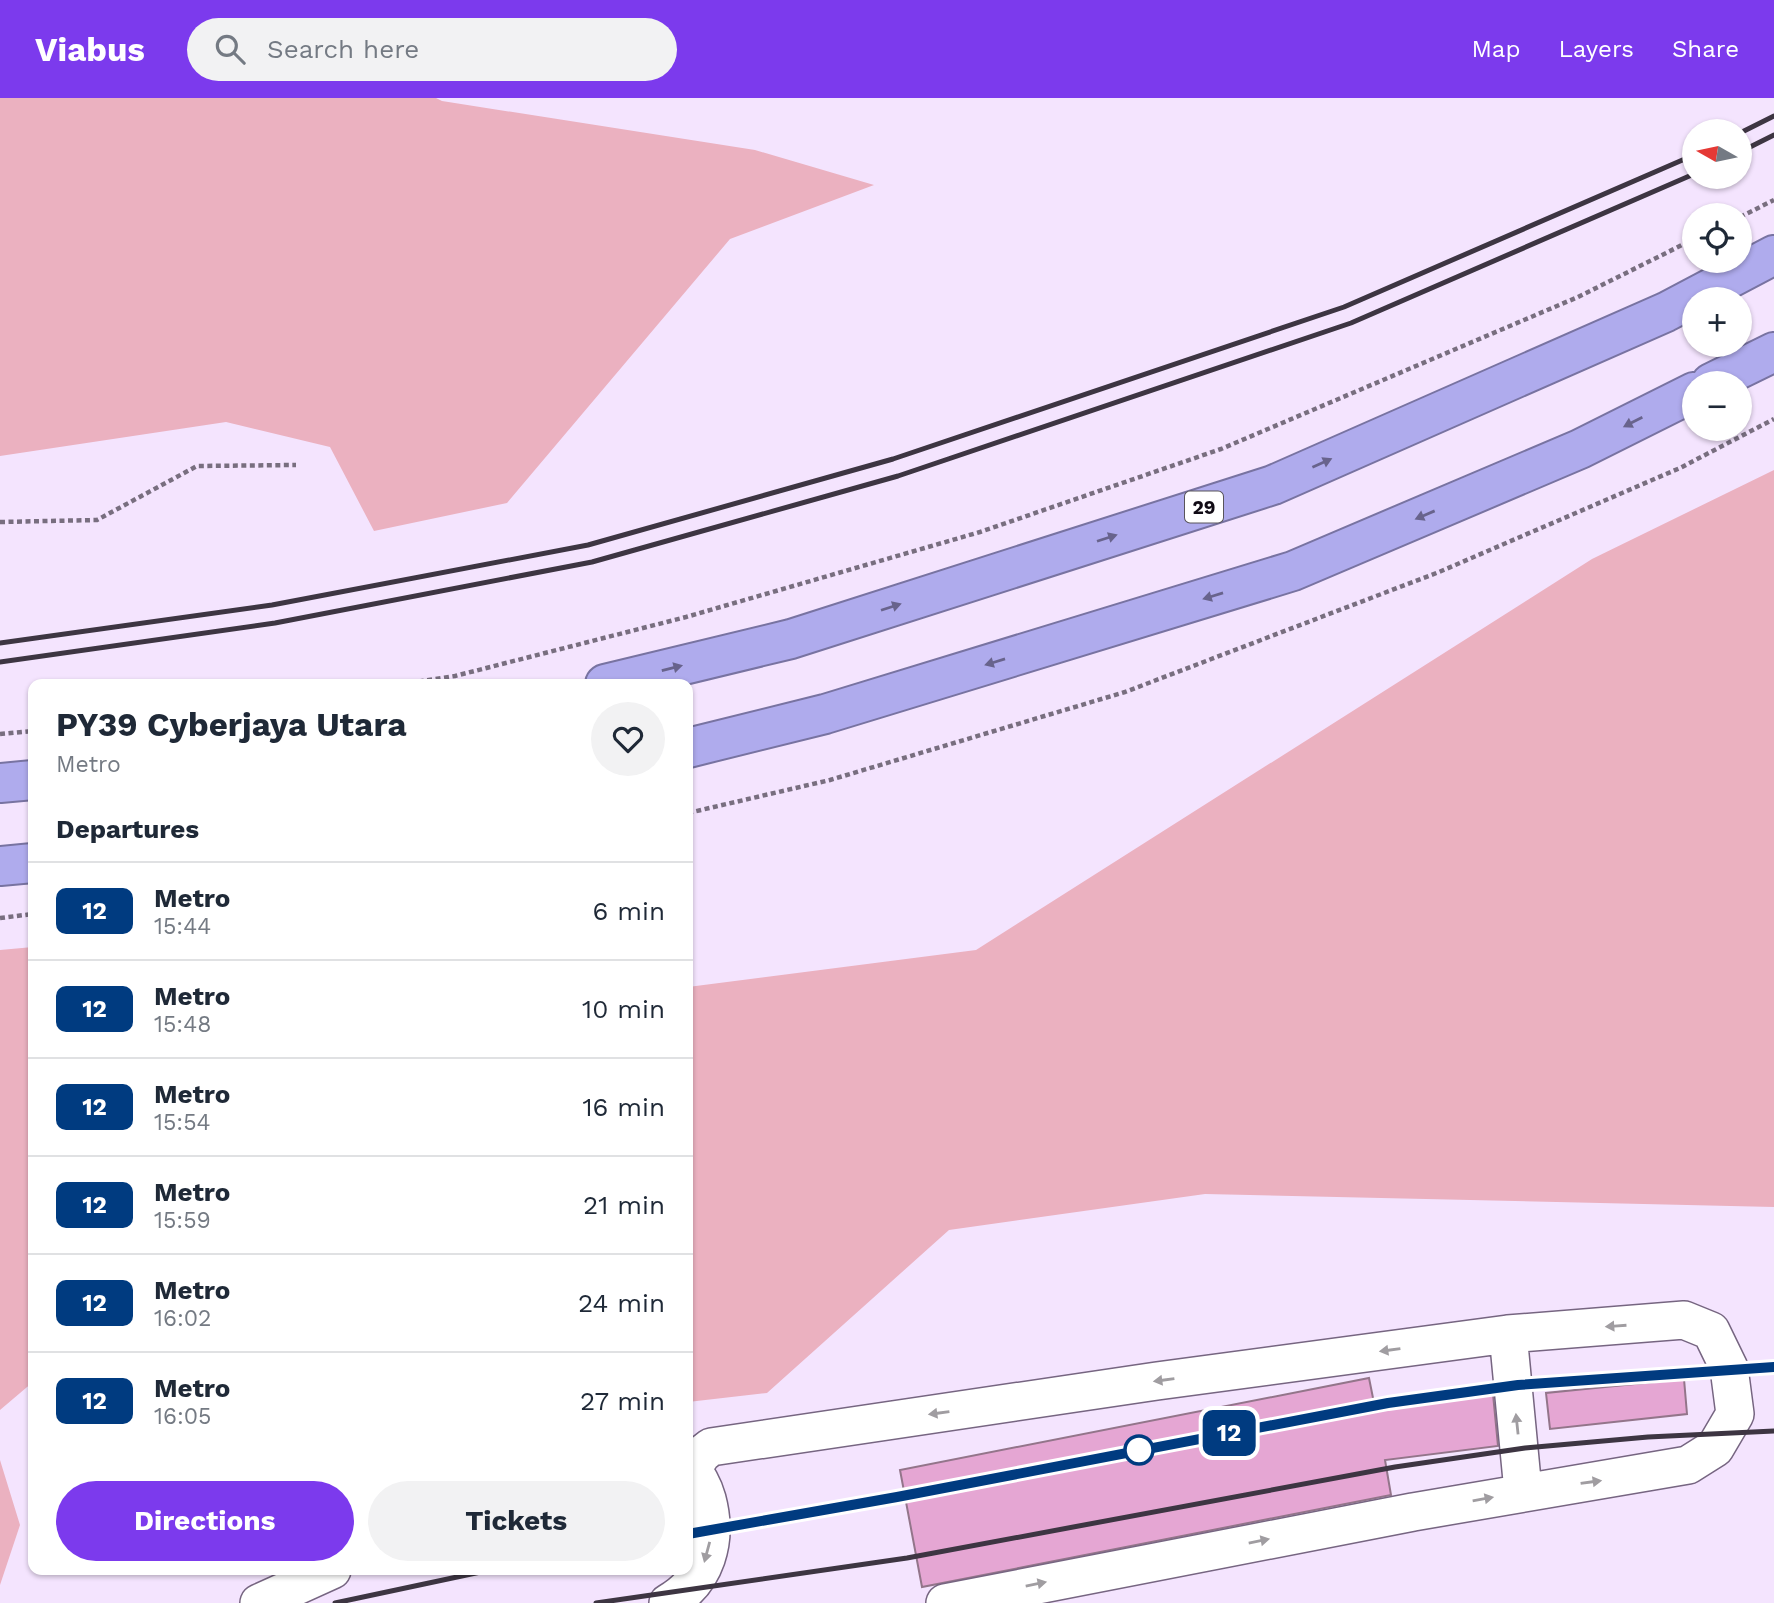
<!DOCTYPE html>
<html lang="en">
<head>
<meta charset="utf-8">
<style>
  body { margin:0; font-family:"Work Sans",sans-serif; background:#f2f2f3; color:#1f2937; height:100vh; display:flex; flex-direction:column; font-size:26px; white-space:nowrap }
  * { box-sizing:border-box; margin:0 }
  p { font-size:23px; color:#747a83 }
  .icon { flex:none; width:38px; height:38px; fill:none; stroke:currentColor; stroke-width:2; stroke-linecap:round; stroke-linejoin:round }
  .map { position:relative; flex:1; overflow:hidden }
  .panel { position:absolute; left:28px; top:581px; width:665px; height:896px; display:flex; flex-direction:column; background:#fff; border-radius:14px; box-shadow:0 2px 5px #0004 }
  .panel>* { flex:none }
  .badge { padding:0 14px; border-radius:10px; font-size:24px; line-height:46px }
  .needle { width:46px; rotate:279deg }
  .buttons { position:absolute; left:1682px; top:21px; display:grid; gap:14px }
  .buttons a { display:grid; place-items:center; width:70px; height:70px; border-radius:50%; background:#fff; box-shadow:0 2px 5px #0004; font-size:35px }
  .map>.badge { position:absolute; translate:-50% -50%; box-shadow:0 0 0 4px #fff }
  h2 { padding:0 28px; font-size:26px; line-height:63px }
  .round { display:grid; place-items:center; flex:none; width:74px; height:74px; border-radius:37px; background:#f2f2f3 }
  .overview { display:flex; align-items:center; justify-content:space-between; height:119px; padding:0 28px }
  h1 { font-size:33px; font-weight:700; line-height:52px }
  .cta { display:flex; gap:14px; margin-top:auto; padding:14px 28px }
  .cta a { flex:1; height:80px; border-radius:42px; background:#7c3aed; color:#fff; font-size:28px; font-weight:700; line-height:80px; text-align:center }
  .cta a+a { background:#f2f2f3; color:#1f2937 }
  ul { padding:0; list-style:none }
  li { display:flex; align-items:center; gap:21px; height:98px; padding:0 28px; border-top:2px solid #e0e1e3 }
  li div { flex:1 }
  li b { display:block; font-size:26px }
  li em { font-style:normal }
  li .badge { min-width:77px; font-weight:700; text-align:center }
  header { display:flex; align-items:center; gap:42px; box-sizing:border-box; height:98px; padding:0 35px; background:#7c3aed; color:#fff }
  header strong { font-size:33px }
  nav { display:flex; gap:38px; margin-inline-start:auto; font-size:24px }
  .search { width:490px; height:63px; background:#f2f2f3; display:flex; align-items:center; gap:18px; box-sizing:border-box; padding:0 24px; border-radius:38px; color:#747a83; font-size:26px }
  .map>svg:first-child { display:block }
</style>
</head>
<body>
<header>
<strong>Viabus</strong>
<div class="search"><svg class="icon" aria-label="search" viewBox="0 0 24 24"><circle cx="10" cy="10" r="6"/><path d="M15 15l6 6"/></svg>Search here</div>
<nav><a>Map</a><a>Layers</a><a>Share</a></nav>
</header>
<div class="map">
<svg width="1774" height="1505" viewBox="0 0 1774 1505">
  <rect width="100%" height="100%" fill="#f4e4fe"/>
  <path fill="#ebb1c0" d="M0,0H436L442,3L755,52L874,87L730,141L507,405L374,433L330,349L226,324L0,358Z
    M1774,372V1109L1205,1096L949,1132L767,1295L688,1304V889L976,852L1592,461Z
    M33,849V1284L0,1312V852Z
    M0,1362L20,1427L0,1487Z"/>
  <path fill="#e5a6d3" stroke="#93758a" stroke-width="2" d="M1369,1280L1375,1310L1493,1296L1498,1348L1385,1362L1391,1397L922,1489L900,1372Z
    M1684,1281L1687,1316L1550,1331L1546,1295Z"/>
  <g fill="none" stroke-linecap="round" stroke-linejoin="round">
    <g stroke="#766581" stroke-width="40">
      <path id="minor" d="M1508,1236L1523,1393
        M692,1371L702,1356L711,1349L1157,1283L1508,1236L1684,1222L1711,1233L1729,1270L1735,1316L1715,1350L1688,1367L1413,1414L945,1505
        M259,1505L332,1472
        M668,1505C707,1483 718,1442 707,1401C704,1390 697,1375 688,1369"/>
    </g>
    <g stroke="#7873a1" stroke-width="42">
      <path id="highway" d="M1711,285L1774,254
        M605,586L791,541L1273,387L1666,214L1774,157
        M688,650L825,616L1293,473L1580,351L1694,294
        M0,685L33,682
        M0,768L33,765"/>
    </g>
    <path stroke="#786e7f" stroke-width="4.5" stroke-dasharray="5 3.5" stroke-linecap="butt" d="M1740,119L1774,102
      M0,424L97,422L197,368L296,367
      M402,586L455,578L686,519L980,434L1221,351L1578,199L1694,141
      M0,636L33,633
      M688,715L830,682L1125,594L1439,474L1680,370L1774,321
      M0,820L33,816"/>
    <use href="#minor" stroke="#fff" stroke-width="37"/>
    <use href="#highway" stroke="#afabed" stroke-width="38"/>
    <path stroke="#3d3542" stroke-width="5" d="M1740,35L1774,18
      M1740,54L1774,37
      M0,545L272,507L588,447L893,361L1344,209L1694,57
      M0,564L275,525L592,464L898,378L1351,225L1694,76
      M688,1436L897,1399L1388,1305L1519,1287L1774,1269
      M335,1505L490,1472
      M596,1505L907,1460L1395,1369L1525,1350L1648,1339L1774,1333"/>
  </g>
  <defs><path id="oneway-solid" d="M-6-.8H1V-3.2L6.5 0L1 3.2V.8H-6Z" transform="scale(1.75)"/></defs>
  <g fill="#68638c">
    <use href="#oneway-solid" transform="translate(1633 324) rotate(153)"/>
    <use href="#oneway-solid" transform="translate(1322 365) rotate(-24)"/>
    <use href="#oneway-solid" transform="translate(1425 417) rotate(157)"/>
    <use href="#oneway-solid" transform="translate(1107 440) rotate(-18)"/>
    <use href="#oneway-solid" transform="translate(1213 498) rotate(163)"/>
    <use href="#oneway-solid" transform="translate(891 509) rotate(-18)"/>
    <use href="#oneway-solid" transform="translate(995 564) rotate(163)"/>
    <use href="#oneway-solid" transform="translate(672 570) rotate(-14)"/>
  </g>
  <g fill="#a09da1">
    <use href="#oneway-solid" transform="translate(1616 1228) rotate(176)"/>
    <use href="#oneway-solid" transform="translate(1390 1252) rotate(172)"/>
    <use href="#oneway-solid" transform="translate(1164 1282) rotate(172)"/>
    <use href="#oneway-solid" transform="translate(939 1315) rotate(172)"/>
    <use href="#oneway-solid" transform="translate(1517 1326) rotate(-96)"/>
    <use href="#oneway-solid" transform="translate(1591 1384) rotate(-8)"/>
    <use href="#oneway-solid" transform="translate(1483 1401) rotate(-10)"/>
    <use href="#oneway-solid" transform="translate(1259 1443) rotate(-11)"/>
    <use href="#oneway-solid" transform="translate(707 1454) rotate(105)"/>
    <use href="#oneway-solid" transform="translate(1036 1486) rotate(-11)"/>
  </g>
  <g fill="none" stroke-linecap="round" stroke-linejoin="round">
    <g stroke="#fff" stroke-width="16">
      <path id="line" d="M688,1436L897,1399L1388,1305L1518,1287L1774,1269"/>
    </g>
    <use href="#line" stroke="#003b80" stroke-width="10"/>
  </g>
  <circle fill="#fff" stroke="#003b80" stroke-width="3.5" cx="1139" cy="1352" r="14"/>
  <g text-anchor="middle" stroke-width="5" stroke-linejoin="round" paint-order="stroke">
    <rect fill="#fff" stroke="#58545b" stroke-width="2" x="1185" y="393.5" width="38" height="31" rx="5"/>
    <g font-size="19" font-weight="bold" fill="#110b15">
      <text x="1204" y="416">29</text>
    </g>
  </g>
</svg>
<div class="buttons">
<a><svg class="needle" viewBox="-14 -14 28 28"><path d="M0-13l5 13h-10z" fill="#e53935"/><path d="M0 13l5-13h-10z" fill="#747a83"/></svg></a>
<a><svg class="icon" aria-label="locate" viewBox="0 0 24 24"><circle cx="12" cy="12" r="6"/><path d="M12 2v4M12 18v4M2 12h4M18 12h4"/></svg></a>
<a>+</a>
<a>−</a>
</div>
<b class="badge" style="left:1229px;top:1335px;background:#003b80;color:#fff">12</b>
<section class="panel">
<div class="overview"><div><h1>PY39 Cyberjaya Utara</h1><p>Metro</p></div><a class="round"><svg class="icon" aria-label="heart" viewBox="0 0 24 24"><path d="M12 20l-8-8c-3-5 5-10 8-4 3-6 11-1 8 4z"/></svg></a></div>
<h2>Departures</h2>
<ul>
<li><span class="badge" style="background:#003b80;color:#fff">12</span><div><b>Metro</b><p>15:44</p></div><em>6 min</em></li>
<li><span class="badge" style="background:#003b80;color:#fff">12</span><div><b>Metro</b><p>15:48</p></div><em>10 min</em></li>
<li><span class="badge" style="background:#003b80;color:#fff">12</span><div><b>Metro</b><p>15:54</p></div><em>16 min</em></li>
<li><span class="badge" style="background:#003b80;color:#fff">12</span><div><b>Metro</b><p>15:59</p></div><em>21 min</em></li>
<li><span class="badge" style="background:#003b80;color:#fff">12</span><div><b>Metro</b><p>16:02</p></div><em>24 min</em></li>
<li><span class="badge" style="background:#003b80;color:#fff">12</span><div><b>Metro</b><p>16:05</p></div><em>27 min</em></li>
</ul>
<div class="cta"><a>Directions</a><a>Tickets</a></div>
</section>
</div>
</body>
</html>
